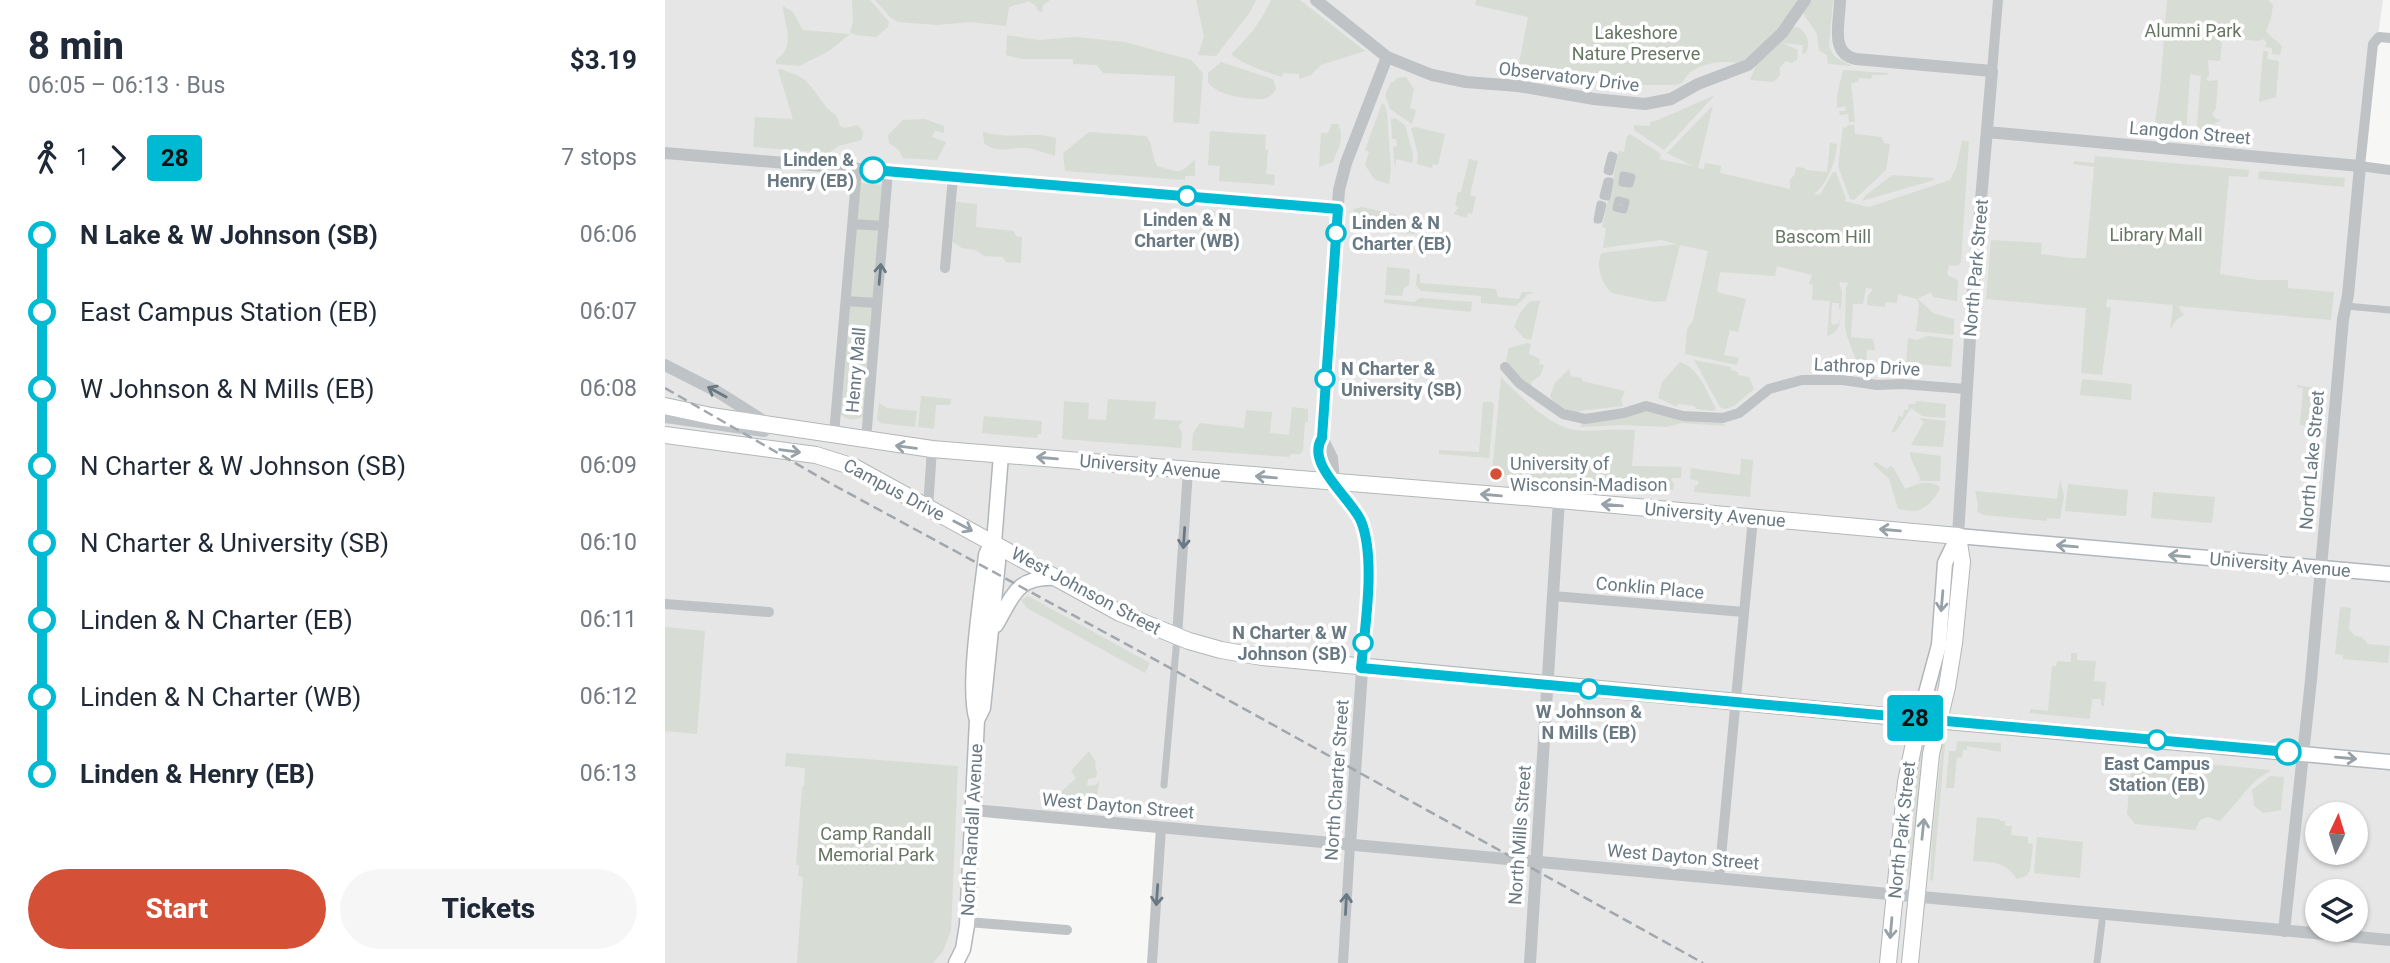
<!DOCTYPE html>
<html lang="en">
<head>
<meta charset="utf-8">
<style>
  body { margin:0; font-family:Roboto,sans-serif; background:#f6f6f7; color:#1f2937; height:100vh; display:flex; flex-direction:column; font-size:26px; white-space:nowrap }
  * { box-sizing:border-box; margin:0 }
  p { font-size:23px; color:#747a83 }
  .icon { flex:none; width:38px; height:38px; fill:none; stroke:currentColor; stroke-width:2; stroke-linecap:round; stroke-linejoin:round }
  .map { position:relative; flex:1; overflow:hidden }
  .sheet { display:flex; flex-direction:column; background:#fff; width:665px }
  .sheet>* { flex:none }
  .badge { padding:0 14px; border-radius:5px; font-size:24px; line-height:46px }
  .needle { width:46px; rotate:4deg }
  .controls { position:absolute; left:1640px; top:802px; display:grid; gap:14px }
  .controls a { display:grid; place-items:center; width:63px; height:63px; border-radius:50%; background:#fff; box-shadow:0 2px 5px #0004; font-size:35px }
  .map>.badge { position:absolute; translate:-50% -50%; box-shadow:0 0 0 4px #fff }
  .legs { display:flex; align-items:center; gap:10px; height:77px; padding:0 28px; font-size:23px }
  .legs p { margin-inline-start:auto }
  .head { display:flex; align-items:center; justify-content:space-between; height:119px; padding:0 28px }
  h1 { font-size:38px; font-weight:800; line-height:52px }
  .button { display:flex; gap:14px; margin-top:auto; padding:14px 28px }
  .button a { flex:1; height:80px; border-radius:42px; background:#d45137; color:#fff; font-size:28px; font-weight:800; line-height:80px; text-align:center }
  .button a+a { background:#f6f6f7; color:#1f2937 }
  ul { padding:0 28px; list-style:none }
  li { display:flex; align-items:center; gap:24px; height:77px; font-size:26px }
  li i { display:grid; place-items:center; width:10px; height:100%; margin:0 9px; background:currentColor }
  li i::after { content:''; width:18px; height:18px; margin:-9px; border:5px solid; border-radius:50%; background:#fff }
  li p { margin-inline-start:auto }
  li:first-child i { background:linear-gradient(#0000 50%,currentColor 0) }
  li:last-child i { background:linear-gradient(currentColor 50%,#0000 0) }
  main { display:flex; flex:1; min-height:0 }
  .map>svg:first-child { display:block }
</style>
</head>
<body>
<main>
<section class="sheet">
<div class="head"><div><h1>8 min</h1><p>06:05 – 06:13 · Bus</p></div><b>$3.19</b></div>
<div class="legs"><svg class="icon" aria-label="walk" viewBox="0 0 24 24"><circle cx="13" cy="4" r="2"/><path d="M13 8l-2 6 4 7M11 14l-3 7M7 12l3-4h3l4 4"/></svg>1<svg class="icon" aria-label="forward" viewBox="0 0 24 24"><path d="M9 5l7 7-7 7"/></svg><b class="badge" style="background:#00bad3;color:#111">28</b><p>7 stops</p></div>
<ul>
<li><i style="color:#00bad3"></i><b>N Lake &amp; W Johnson (SB)</b><p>06:06</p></li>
<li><i style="color:#00bad3"></i><span>East Campus Station (EB)</span><p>06:07</p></li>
<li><i style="color:#00bad3"></i><span>W Johnson &amp; N Mills (EB)</span><p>06:08</p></li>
<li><i style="color:#00bad3"></i><span>N Charter &amp; W Johnson (SB)</span><p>06:09</p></li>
<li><i style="color:#00bad3"></i><span>N Charter &amp; University (SB)</span><p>06:10</p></li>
<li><i style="color:#00bad3"></i><span>Linden &amp; N Charter (EB)</span><p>06:11</p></li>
<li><i style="color:#00bad3"></i><span>Linden &amp; N Charter (WB)</span><p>06:12</p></li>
<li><i style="color:#00bad3"></i><b>Linden &amp; Henry (EB)</b><p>06:13</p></li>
</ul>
<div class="button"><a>Start</a><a>Tickets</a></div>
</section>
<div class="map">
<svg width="1725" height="963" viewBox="0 0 1725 963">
  <rect width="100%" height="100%" fill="#f7f7f5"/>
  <path fill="#e5e6e5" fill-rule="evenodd" d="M0,0H1718L1695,166L1725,170V963H487L496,828L308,810L302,929L291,963H0ZM1652,814H1690V852H1652ZM1652,891H1690V929H1652Z"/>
  <path fill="#d7dcd4" d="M187,0H205L224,22L223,27L211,37L190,35L185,32L188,22Z
    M210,0H385L378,5L377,12L373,11L372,7L364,1L344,7L341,26L306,22L272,25L233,22L226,18Z
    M531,0H591L585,12L551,56L533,55L539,37Z
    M606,0H635L700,51L656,65L646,75L634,79V74L618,73L617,77C601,72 579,65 566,54C583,38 597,21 606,0Z
    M811,0H1132C1123,24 1096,50 1074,63C1054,60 1027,63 1017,83L1010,85H942L900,76L886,79L857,69L858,64H854L863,17L810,5Z
    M1145,0H1168L1164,47L1170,57L1187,66L1163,64L1162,55L1154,51L1152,34L1138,13Z
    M1502,0H1603L1608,5L1606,18L1601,32L1617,46L1615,55L1607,54V48L1600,47L1602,43L1599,39L1593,41L1563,38L1559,35L1554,37L1557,44L1555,61L1543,60L1544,75L1541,79L1544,81L1553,80L1551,108L1547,114L1551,119L1556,120L1545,126L1541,137L1531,136L1536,76L1525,74L1521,135L1488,134L1495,89Z
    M118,6L128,12L138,30L185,34L164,51L134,66L111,64V60C132,46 119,26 118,6Z
    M1128,27H1133C1142,34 1146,42 1141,53L1137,54L1138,45L1118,43L1133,50L1132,60L1126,63L1121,61L1115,67V75L1109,82L1085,80L1092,63Z
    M342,35L374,40L411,37L460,42L526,60L538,73L534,124L508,122L510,76L438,73L432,65L408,64V59H356L341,55Z
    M1598,51H1603L1602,59L1614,61L1611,97L1594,102Z
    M556,62L608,79L611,89C608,94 604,98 598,99C583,100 551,95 543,82V73Z
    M115,69C144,78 142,82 159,104C167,116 171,109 175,126L180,128L192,125L198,131L197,140L173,146L164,153L88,147L90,117L128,119L113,70Z
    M1178,70L1223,73L1222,75H1207L1206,79L1194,78L1193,82L1186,83L1190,122H1184L1183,114L1175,115L1174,111H1181L1180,106L1172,108V96Z
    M741,77L749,89L745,108L751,110L747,124L725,109L720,94L727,81L728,83L732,78Z
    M1050,95L999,150L969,130V125L985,126V122L993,120Z
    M717,103L720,106L722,113L726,169L724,184L710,180L700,165L704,152L700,150Z
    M1048,105L1033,168L1039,169L1040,163L1056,166L1055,173L1125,189V180L1130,174L1131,167L1140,168V170L1162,172L1165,143L1172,144C1171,161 1163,183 1149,194L1155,195L1168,172H1171L1181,199L1179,201L1204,207L1285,180L1291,168L1297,141H1304L1296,262L1292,266L1284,265L1282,275L1293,280L1292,301L1268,297L1266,292L1253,299L1268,313L1289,319V335L1251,331L1254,305L1252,299L1233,294L1232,303L1220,302V307L1202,305L1203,296L1208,289L1201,288L1198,304H1188L1186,337L1208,339L1210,350H1202L1201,363L1208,365V368L1192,363L1182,336L1180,326L1181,287L1184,283L1174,282L1177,292L1176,309H1174V303H1167L1166,322L1168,325L1174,323L1176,313C1175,325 1174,332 1162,336L1165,301L1147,300L1148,285L1144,284L1147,275L1112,266L1110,276L1055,272L1052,290L1055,293L1081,299L1073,332L1065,330L1059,355L1074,358L1072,365L1020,354L1022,329L1028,320L1043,251L1015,245L1001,301L990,302L947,293C936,283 931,268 936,253L1012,244L996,240L938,248L941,228L937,227L954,151L959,152L962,136L965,134L996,154L994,159L1028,166L1002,153Z
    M730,118L740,125L748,155L747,163L731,159L730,169L728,147L732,146L731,139H727L726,119Z
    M260,119L279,126V133L270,131L267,137L281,142L272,160L238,158L233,149L224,143L223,135L238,120Z
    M667,124H673C680,138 673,148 668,162L654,167L656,133H663Z
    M1183,125H1189L1190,134L1217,137L1219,143L1225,144L1221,170L1189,200L1185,199L1173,166L1178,127L1181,128Z
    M751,127L780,134L773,165L768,164L767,168L752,164L753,155L746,128Z
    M545,131L601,135L600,149L603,150L601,174L610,175L609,185L554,181L555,166L543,165Z
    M318,132C346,140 367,131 391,138L390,156C381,153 372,150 363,148C348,146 331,155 319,143Z
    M424,132L481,136C488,143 487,157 492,166C515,172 514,176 530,159V176H520V180L400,171L398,153Z
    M1430,156L1584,170L1583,177L1564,176L1555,274L1593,280H1623V288L1669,292L1666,320L1513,306L1519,315L1511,320L1505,330L1508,305L1442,299L1441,307L1446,308L1437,375L1416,373L1421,308L1321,299L1326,240L1377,243L1376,254L1407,258H1421L1429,167L1408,164L1409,161L1429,163Z
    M804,159L813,161L805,195L811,197L807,214L803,213L802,218L789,214L793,208L790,205L793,192H796Z
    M1594,171L1680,178L1679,187L1593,179Z
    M1227,175L1269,178V180L1197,201L1201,195Z
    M194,183L220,185L200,415C192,421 183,421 175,414Z
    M291,202L312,204L311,227L349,231L351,236L357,237L356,263L341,262L338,257L319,256L311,250L297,248L288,242Z
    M697,207L747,218V225L751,226L750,234L723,232L720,229L718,219L714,218C709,233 698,232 685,231L689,209Z
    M722,267L745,269L744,285L739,288L737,296L720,295Z
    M752,274H755V283L831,289L833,297L854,299L857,292H869L862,295L851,306L816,303V296L756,291L751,285Z
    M755,298L807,302L806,312L719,303V299L749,302Z
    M865,301H875L866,340L859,338L849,327L855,313Z
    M1263,336L1288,339L1286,367L1241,363L1243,338L1251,340Z
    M862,343L866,344L864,354L875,359L874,364L879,365L875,376L866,382L867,387L850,373L841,361L844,348Z
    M1029,360L1066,367V370L1073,372V375L1084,377L1089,389L1069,406L1060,409L1055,407Z
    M1015,362C1034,368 1042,392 1051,409L1048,411L1031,409L1030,406L1013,404L1012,407L993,398L997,382Z
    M904,369L906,376L917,378V381L960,391L956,400L958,406L914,411L911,414L890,404L885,396L890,383Z
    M836,377C853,395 886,427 910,430C930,432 950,428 970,430L967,466L1017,467L1016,478H1008L1006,480L1009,484L1008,490L827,474Z
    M1417,379L1467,384L1466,400L1415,395Z
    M1632,385L1656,389V410H1651L1650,427L1635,425L1638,388L1632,387Z
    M256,396L286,399L285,405H271L269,429L253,427Z
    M443,399L491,402L489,419L518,421L513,426L517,432L516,448L397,439L399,401L424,403L423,419L441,420Z
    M1251,401L1281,404L1280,418L1257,416L1246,408L1231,431L1226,433L1234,416L1238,417L1239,410H1243L1244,404H1250Z
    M818,402H827L829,405L824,458L774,454V450L814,452Z
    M214,403L222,408L252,411L250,427L215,423L212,419Z
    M627,407L643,409V422H640L638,450L635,454H626L624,457L527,450L528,433L535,423L579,428L581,410L607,412L605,433L624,435Z
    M978,411L991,412L1015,420L1057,423L1061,426L1017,423L1001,427L959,425L915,427L918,423L959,418Z
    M319,416L377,421L376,434H373L372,438L317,433Z
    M1254,418L1281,421L1278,447L1246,445L1259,422Z
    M1245,452L1276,456L1275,481H1254L1255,478L1245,456Z
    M1076,459L1088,460L1085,497L1029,492L1030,486L1033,485L1034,481L1025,479L1026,468L1075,475Z
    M1211,462L1222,469L1225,466L1228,467L1240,489C1252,484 1263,479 1275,487C1273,496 1261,509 1251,511C1246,511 1239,510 1233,509L1224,479L1208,464Z
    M1395,480L1399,496L1395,519L1382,518V521L1318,515L1312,511L1313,504L1310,491L1392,499Z
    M1403,484L1463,490L1461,516L1400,511Z
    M1488,492L1550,497L1547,523L1486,518Z
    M363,596L485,663L480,673L362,608L356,600Z
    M1678,607L1686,608L1684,629L1690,636L1697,637L1703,644L1725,646L1723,663L1678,659V655L1670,654L1675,608Z
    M0,627L40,631L32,734L0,731Z
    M1406,653H1412V660L1431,661L1429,681L1441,682L1439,706H1436V699H1427L1425,719L1365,713V709L1383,711L1387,666H1391L1392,661L1406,662Z
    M1255,738L1261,739L1246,871L1245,877L1242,876L1245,834V800Z
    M1292,741L1336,743V752L1302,746V750H1298L1297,758L1292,757L1289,788H1281L1284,751H1291Z
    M1277,744H1280L1268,880L1265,881L1267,840Z
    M424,751L429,760L432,762L430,763L432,774L430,778L423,779L422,786L431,785L434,781L431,803H426V798L415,797L414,805L391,803V797L411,778L406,771Z
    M121,753L293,766L286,931L278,951L268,963H132L138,877L133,876L134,865H131L137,787H139L140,768L120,766Z
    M1467,757L1606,770V771C1583,781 1573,805 1554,821L1543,817L1535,820L1530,830L1470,824L1462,814Z
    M1605,776L1619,777L1616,810L1598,813L1589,806L1587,790Z
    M1312,817L1334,819L1335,821H1340V826H1347L1346,835L1363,837V843L1368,844L1365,870L1361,876L1352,879C1339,860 1329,863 1308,861Z
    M1372,837L1418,842L1415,878L1369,873Z"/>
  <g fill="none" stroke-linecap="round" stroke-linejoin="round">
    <g stroke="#b1b7bb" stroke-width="17">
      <path id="secondary" d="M1725,574L1293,536L1280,563L1274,645L1254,719L1725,762
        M331,625C348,596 351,576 391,578
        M312,720C301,691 317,591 321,555L324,548L329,543
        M291,963L298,949L302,925L312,720L318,708L333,562V554L329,543L336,455"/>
    </g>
    <g stroke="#b2b7ba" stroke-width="18">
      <path id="primary" d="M0,406L46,416L267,449L883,499L1293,536L1297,562L1289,643L1282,687L1266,754L1245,963
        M0,435L151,455L189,467L455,613L524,641L556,650L597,657L1254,719L1241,782L1223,963"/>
    </g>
    <path stroke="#bfc3c6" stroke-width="7" d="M946,155L949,156L945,172L942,171Z
      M958,175L967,177L965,184L957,183Z
      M942,181H945L942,197L938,196Z
      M953,200L961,202L959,210L951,208Z
      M935,204L938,205L934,220H932Z
      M1681,306L1725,310
      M499,785L512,638
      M1432,963L1437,922"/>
    <path stroke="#bfc3c6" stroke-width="10" d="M1725,38L1714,37L1708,44L1695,166L1725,170
      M1327,71L1333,0
      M188,224L219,226
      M280,268L288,177
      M181,301L212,303
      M840,367L854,383L898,414L920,419L959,413L981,406L1018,416L1058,418L1074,413L1104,389L1137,380H1178L1212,385L1237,384L1301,389
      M169,434L192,169
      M201,440L223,171
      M263,508L267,449
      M888,596L1079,612
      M0,604L104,612
      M512,637L523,470
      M1054,878L1088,518
      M302,922L402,930
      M487,963L496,828
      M678,963L685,845"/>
    <path stroke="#bfc3c6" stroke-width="12" d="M651,0L722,57L767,75L801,82L853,86L929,99L980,104L1006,99L1033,84L1083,65L1117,33L1140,0
      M1175,0C1175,21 1164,54 1191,59L1327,71L1307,305L1293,536
      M1322,132L1695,166L1683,295L1678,319L1646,680L1619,931
      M0,153L673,209
      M0,365L53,392L102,423
      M0,417L99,431
      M657,438L667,458L669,482
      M308,810L1725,940
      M685,845L703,584C703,564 704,543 697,524C688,499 640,465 657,438L674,190L681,163L722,57
      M865,963L894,500"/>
    <use href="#secondary" stroke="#fff" stroke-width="14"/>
    <use href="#primary" stroke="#fff" stroke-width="16"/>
    <path stroke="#a1a7ac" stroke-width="2.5" stroke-dasharray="10 5" stroke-linecap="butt" d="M0,388L163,482L509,670L1038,963"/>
  </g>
  <defs><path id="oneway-shaft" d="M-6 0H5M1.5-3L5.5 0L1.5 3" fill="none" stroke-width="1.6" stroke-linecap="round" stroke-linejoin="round" transform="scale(1.75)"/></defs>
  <g stroke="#697983">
    <use href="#oneway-shaft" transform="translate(215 274) rotate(-85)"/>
    <use href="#oneway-shaft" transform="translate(52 392) rotate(-151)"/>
    <use href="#oneway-shaft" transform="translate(519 538) rotate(94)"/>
    <use href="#oneway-shaft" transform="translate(492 895) rotate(94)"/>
    <use href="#oneway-shaft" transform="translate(681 904) rotate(-87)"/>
  </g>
  <g stroke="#96a1a8">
    <use href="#oneway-shaft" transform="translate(241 447) rotate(-173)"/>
    <use href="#oneway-shaft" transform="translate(125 451) rotate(8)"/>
    <use href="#oneway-shaft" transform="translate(382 458) rotate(-175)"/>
    <use href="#oneway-shaft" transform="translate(601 477) rotate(-175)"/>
    <use href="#oneway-shaft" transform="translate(826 495) rotate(-175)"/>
    <use href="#oneway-shaft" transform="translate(947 505) rotate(-175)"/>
    <use href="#oneway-shaft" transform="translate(298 526) rotate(28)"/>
    <use href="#oneway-shaft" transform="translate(1225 530) rotate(-175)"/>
    <use href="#oneway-shaft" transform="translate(1402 546) rotate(-175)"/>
    <use href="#oneway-shaft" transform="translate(1514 556) rotate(-175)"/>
    <use href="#oneway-shaft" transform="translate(1277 601) rotate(95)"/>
    <use href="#oneway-shaft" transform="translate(1681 758) rotate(5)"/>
    <use href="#oneway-shaft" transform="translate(1258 829) rotate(-84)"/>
    <use href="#oneway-shaft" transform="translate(1226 928) rotate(95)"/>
  </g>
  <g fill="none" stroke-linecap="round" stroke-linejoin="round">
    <g stroke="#fff" stroke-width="16">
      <path id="line-1" d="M208,170L673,209L657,438C640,464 686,498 696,521C711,558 700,627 696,668L1623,752"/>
    </g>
    <use href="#line-1" stroke="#00bad3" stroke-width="10"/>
  </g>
  <g fill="#fff" stroke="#00bad3" stroke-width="3.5">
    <circle cx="208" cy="170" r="12"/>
    <circle cx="522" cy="196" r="9"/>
    <circle cx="671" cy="233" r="9"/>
    <circle cx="660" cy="379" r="9"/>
    <circle cx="698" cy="643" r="9"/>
    <circle cx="924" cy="689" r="9"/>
    <circle cx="1492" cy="740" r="9"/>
    <circle cx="1623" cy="752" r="12"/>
  </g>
  <circle fill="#d45137" stroke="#fff" stroke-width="2.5" cx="831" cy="474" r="7"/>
  <g text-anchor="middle" stroke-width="7" stroke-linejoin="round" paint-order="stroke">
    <g font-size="18" fill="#677663" stroke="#fff">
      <text x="1528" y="37">Alumni Park</text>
      <text x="971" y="39">Lakeshore<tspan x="971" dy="21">Nature Preserve</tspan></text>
      <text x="1491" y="241">Library Mall</text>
      <text x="1158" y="243">Bascom Hill</text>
      <text x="211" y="840">Camp Randall<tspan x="211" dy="21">Memorial Park</tspan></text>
    </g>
    <g font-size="18" fill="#697983" stroke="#fff">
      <text transform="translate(904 77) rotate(7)" y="6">Observatory Drive</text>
      <text transform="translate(1525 133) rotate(5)" y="6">Langdon Street</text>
      <text transform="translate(1311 268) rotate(-85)" y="6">North Park Street</text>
      <text transform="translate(1202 367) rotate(3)" y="6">Lathrop Drive</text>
      <text transform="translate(191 370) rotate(-85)" y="6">Henry Mall</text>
      <text transform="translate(1647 460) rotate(-85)" y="6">North Lake Street</text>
      <text transform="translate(485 467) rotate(5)" y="6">University Avenue</text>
      <text transform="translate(229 490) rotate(28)" y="6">Campus Drive</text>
      <text transform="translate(1050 515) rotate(5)" y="6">University Avenue</text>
      <text transform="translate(1615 565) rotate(5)" y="6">University Avenue</text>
      <text transform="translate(985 588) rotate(5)" y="6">Conklin Place</text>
      <text transform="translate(421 591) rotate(28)" y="6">West Johnson Street</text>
      <text transform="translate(672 780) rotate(-86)" y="6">North Charter Street</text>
      <text transform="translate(453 806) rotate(5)" y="6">West Dayton Street</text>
      <text transform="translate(307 830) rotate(-87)" y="6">North Randall Avenue</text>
      <text transform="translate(1237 830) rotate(-84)" y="6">North Park Street</text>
      <text transform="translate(855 835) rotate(-86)" y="6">North Mills Street</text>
      <text transform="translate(1018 857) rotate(5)" y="6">West Dayton Street</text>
    </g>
    <g font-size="18" font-weight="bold" fill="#697983" stroke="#fff">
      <text x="189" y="166" text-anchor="end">Linden &amp;<tspan x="189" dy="21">Henry (EB)</tspan></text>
      <text x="522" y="226">Linden &amp; N<tspan x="522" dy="21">Charter (WB)</tspan></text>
      <text x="687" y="229" text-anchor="start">Linden &amp; N<tspan x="687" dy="21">Charter (EB)</tspan></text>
      <text x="676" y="375" text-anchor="start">N Charter &amp;<tspan x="676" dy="21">University (SB)</tspan></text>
      <text x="682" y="639" text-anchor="end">N Charter &amp; W<tspan x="682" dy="21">Johnson (SB)</tspan></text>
      <text x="924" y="718">W Johnson &amp;<tspan x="924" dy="21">N Mills (EB)</tspan></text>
      <text x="1492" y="770">East Campus<tspan x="1492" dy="21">Station (EB)</tspan></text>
    </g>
    <g font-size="18" fill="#697983" stroke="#fff" text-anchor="start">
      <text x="845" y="470">University of<tspan x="845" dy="21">Wisconsin-Madison</tspan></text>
    </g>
  </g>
</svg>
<div class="controls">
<a><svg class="needle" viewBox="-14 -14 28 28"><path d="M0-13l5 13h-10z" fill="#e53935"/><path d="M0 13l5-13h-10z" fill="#747a83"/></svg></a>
<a><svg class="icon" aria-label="layers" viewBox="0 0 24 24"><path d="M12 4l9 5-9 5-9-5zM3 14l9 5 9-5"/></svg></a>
</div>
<b class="badge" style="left:1250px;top:718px;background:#00bad3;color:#111">28</b>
</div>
</main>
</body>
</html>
